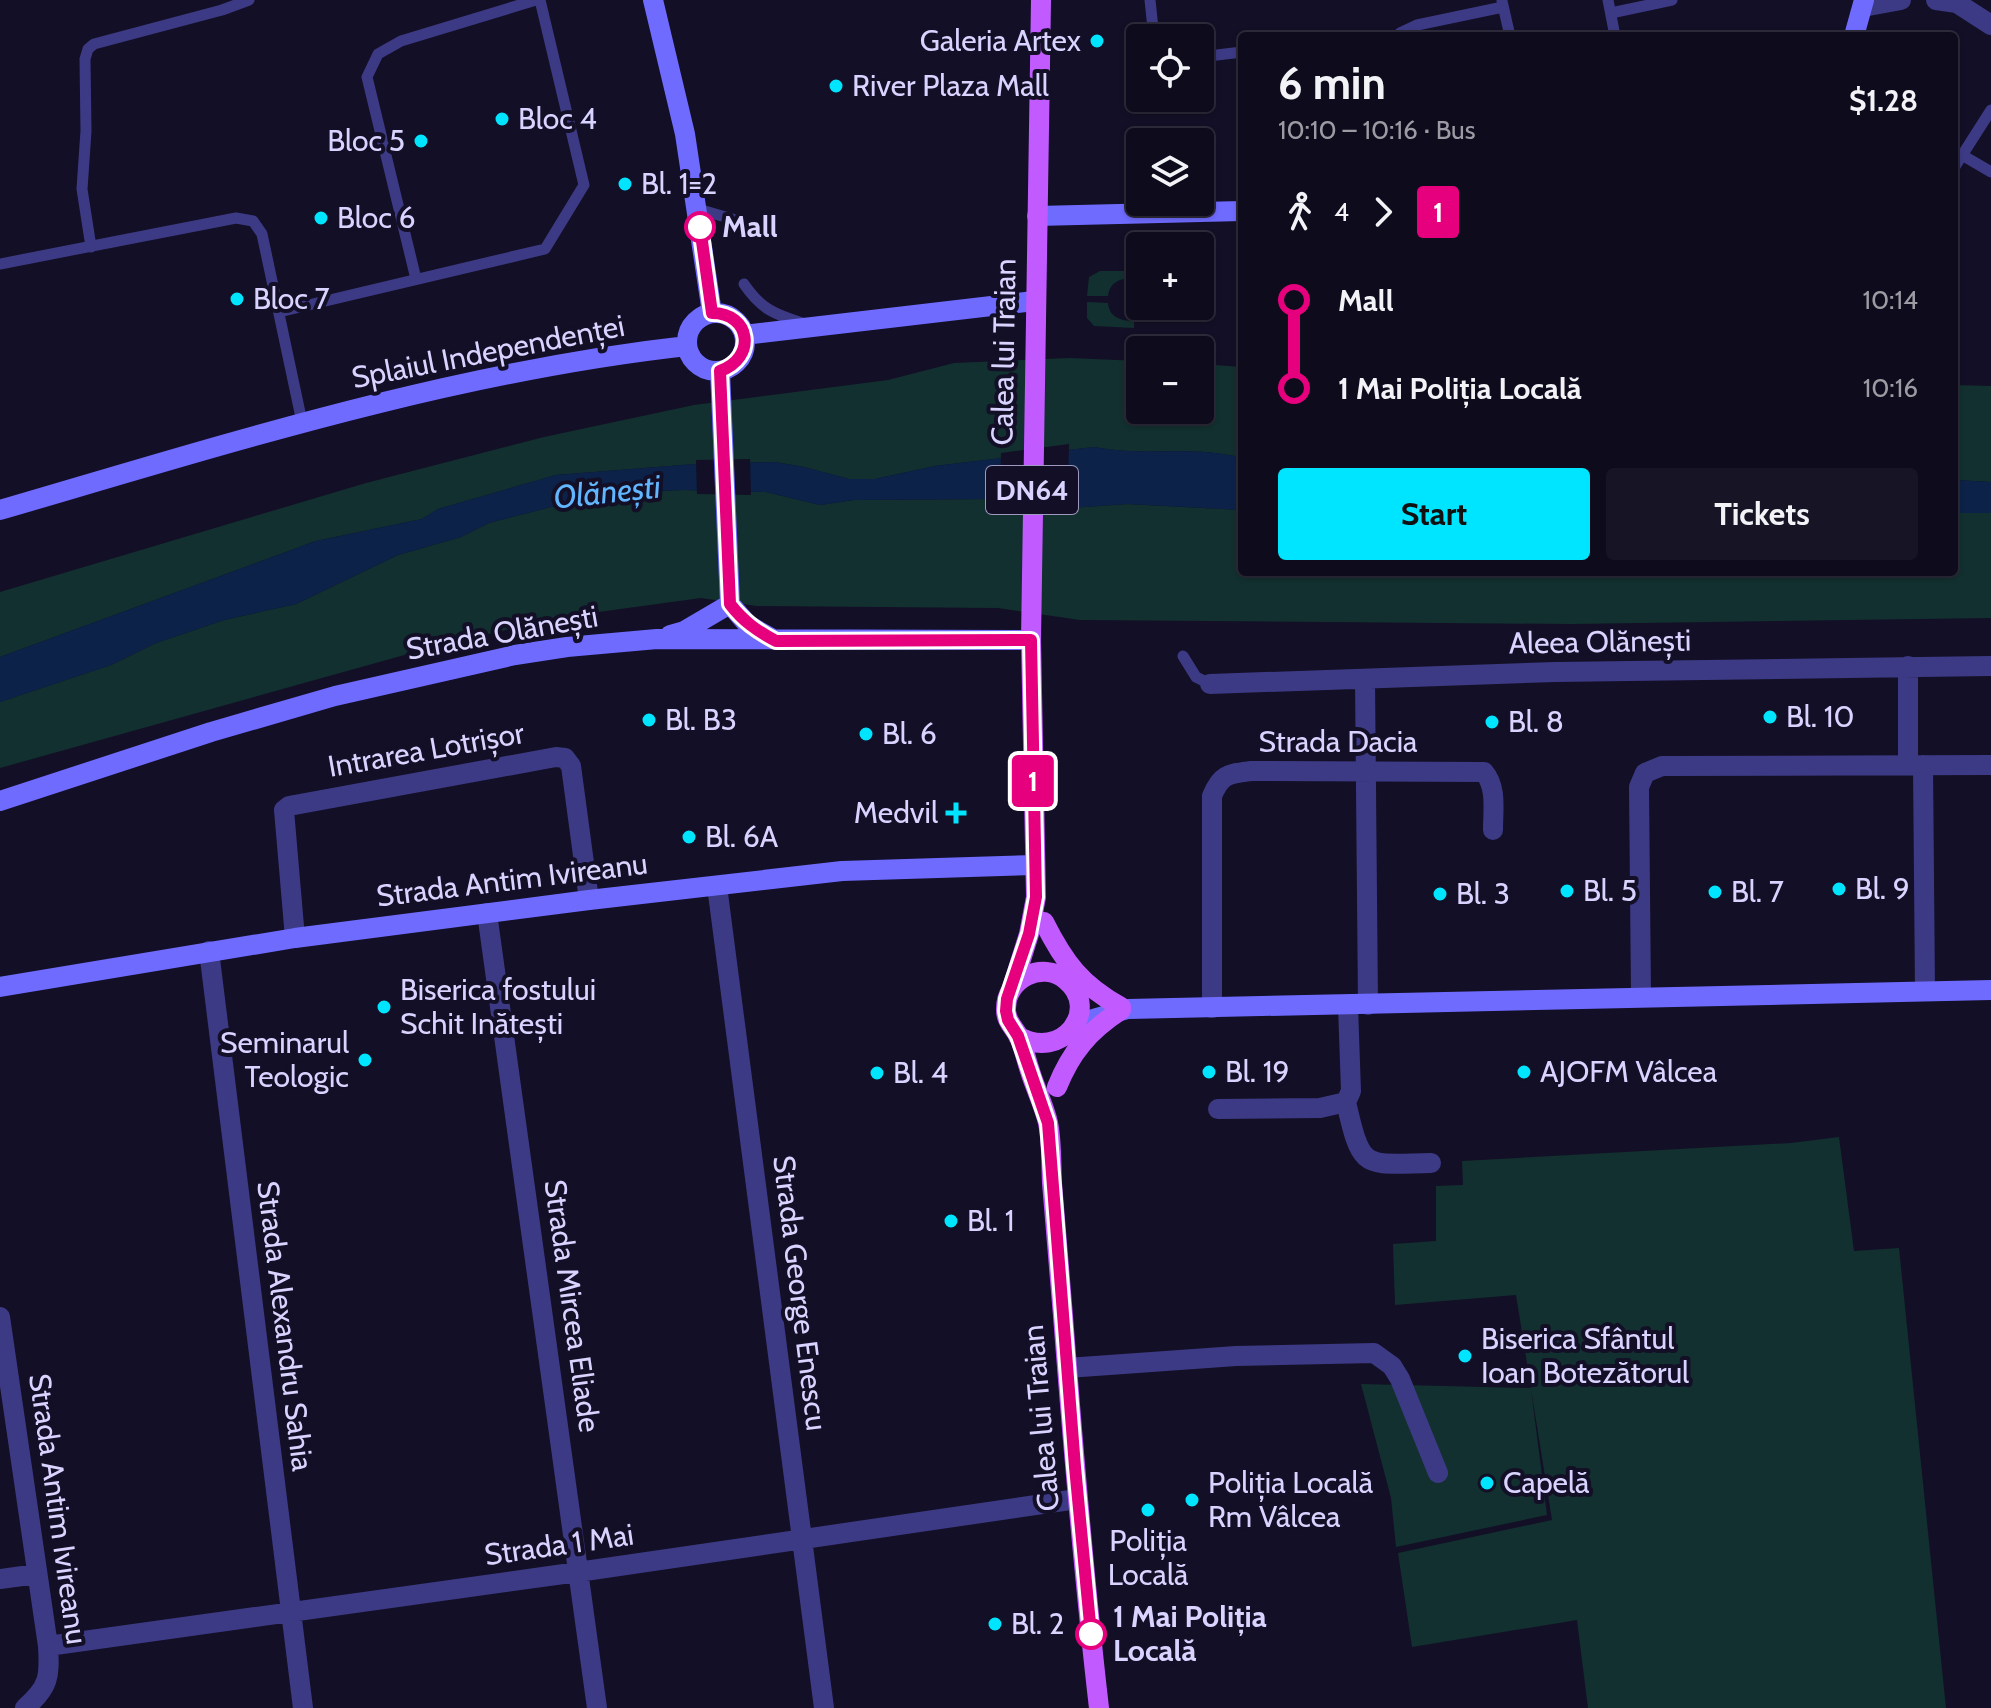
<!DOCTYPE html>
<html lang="en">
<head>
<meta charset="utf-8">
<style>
  body { margin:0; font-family:Cabin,sans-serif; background:#171425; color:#f1f3f6; height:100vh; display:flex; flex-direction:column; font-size:30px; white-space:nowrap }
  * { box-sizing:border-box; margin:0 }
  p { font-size:26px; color:#9b9ba3 }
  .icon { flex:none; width:44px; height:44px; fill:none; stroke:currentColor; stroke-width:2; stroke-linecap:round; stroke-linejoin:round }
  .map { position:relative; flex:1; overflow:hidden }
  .sheet { position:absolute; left:1238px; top:32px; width:720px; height:544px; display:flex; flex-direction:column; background:#0e0b1c; border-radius:8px; box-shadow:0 2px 6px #0004,0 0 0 2px #2e2b3b }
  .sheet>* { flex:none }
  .badge { padding:0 16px; border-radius:6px; font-size:28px; line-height:52px }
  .controls { position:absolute; left:1126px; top:24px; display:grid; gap:16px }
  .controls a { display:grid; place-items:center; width:88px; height:88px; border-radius:8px; background:#0e0b1c; box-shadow:0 2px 6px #0004,0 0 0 2px #2e2b3b; font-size:40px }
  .map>.badge { position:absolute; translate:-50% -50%; box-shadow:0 0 0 4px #fff }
  .legs { display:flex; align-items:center; gap:12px; height:88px; padding:0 40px; font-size:26px }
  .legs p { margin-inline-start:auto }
  .headline { display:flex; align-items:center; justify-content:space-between; height:136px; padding:0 40px }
  h1 { font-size:44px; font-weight:700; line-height:60px }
  .action { display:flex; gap:16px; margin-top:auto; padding:16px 40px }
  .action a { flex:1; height:92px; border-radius:8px; background:#00e5ff; color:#111; font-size:32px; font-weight:700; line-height:92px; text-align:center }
  .action a+a { background:#171425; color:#f1f3f6 }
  ul { padding:0 40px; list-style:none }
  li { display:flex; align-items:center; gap:28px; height:88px; font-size:30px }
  li i { display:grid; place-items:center; width:12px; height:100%; margin:0 10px; background:currentColor }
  li i::after { content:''; width:20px; height:20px; margin:-10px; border:6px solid; border-radius:50%; background:#0e0b1c }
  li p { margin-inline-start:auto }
  li:first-child i { background:linear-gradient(#0000 50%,currentColor 0) }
  li:last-child i { background:linear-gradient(currentColor 50%,#0000 0) }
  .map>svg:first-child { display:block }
</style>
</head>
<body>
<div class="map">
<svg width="1991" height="1708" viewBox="0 0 1991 1708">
  <rect width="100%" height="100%" fill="#130f26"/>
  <path fill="#12302f" d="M1100,271H1135V278C1121,278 1110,281 1108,296H1087L1089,277Z
    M1087,302L1108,303C1109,317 1121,321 1134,321V328L1094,326L1087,318Z
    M1070,358L1140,361V410H1200V364L1242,367V458C1194,445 1143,457 1094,447L935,466L875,479H849L804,467L775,462L695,464L556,475L438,509L422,519L316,541L0,657V592L366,483L544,437L694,405L888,380L954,363Z
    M1954,385L1991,386V482L1954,480Z
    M684,490L766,492L820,505L854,500L995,499L1070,508L1128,504L1242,510V572H1954V513H1991V618L1571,624L1080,620L998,608L757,606L701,598L562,617L433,647L0,768V702L111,665L156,643L224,620L296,604L398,555L461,537L489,523L551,507L629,492Z
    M1839,1137L1854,1251L1899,1248L1946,1708H1588L1577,1620L1412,1647L1398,1553L1552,1520L1531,1389L1547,1515L1396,1547L1391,1498L1361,1384L1531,1388L1516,1295L1395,1305L1393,1244L1436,1241V1186L1463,1185L1462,1161L1791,1143Z"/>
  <path fill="#0c2248" d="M1094,447C1143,457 1194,445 1242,458V510L1128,504L1070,508L995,499L854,500L820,505L766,492L684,490L629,492L551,507L489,523L461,537L398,555L296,604L224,620L156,643L111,665L0,702V657L316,541L422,519L438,509L556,475L695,464L775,462L804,467L849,479H875L935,466Z
    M1954,480L1991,482V513H1954Z"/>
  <path fill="#130f26" d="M1069,444L1067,511L1000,504L1001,453Z
    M750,459L751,495L697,494L696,460Z"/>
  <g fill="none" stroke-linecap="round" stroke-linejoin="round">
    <path stroke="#3d3a85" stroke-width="11" d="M1150,0L1154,38
      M1608,0L1615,36
      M1502,1L1510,36
      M1611,13L1672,0
      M1400,33L1417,25L1503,7
      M1200,57L1242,52
      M1962,155L1991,172
      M1954,168L1991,110
      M698,209L739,221
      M91,247L82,189L86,131L85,59L88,49L94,44L222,10L249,0
      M0,264L236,218L253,221L262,234L302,422
      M416,279L367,77L378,54L401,41L536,0
      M744,284C761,309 774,314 802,323
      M279,312L545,249L584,185L540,0
      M1183,656L1196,677L1210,684"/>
    <path stroke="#3d3a85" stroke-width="20" d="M1936,0L1957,3L1991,25
      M1863,7L1901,0
      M1908,666V765
      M1365,679L1368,1005
      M1210,684L1555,672L1991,666
      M1923,765L1925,991
      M717,886L824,1708
      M487,913L597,1708
      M295,938L284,810L289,806L556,757L565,758L571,766L589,900
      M209,951L303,1708
      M1641,996L1639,787L1645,773L1662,766L1991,765
      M1212,1008V796C1221,774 1228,774 1251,771L1484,772C1497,787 1493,810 1493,830
      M1346,1102C1362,1172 1363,1164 1431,1163
      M1218,1109L1320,1108L1346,1102L1351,1091L1348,1006
      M0,1317L48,1646C50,1677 49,1687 25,1708
      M1067,1368L1236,1356L1374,1353L1392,1366L1400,1379L1438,1473
      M0,1579L37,1574
      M48,1646L578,1572L1077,1499"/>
    <path stroke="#6f6bff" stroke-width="20" d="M653,0L685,134L712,313
      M1854,36L1864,0
      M1037,216L1242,211
      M687 342a29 29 0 1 1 58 0a29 29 0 1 1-58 0Z
      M744,335L1034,301
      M720,371L730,604L748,625L771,638
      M0,510C226,444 452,372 687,346
      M670,635L684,631L730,604
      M0,801L211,732L335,696L515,655L567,647L657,639L1031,640
      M0,987L295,938L589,900L842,871L1035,865
      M1075,1024L1128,1009L1991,990"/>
    <path stroke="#c25bff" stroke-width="20" d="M1044,922C1064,962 1081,985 1121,1007
      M1012,988L1029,934L1036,897L1031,640L1041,0
      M1018,1036C1061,1062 1102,1010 1066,980C1042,960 1005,979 1006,1010C1006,1022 1014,1027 1019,1037C1024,1047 1026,1060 1030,1071C1035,1088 1044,1105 1048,1123C1052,1142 1051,1164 1052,1183C1056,1227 1059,1272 1063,1316C1073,1447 1084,1578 1099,1708
      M1057,1087C1071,1052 1089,1031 1121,1010"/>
  </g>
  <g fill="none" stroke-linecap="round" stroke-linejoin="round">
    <g stroke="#fff" stroke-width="18">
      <path id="line-1" d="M700,227L712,313C751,313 757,358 720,371L730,604C743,621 757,631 776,641L1031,640L1036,897L1029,934L1007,999L1006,1011L1008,1020L1018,1036L1048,1123L1075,1467L1091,1634"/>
    </g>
    <use href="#line-1" stroke="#e6007e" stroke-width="12"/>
  </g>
  <g fill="#00e5ff" stroke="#130f26" stroke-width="3">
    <circle cx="1097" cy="41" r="8"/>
    <circle cx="836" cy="86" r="8"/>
    <circle cx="502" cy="119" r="8"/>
    <circle cx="421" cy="141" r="8"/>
    <circle cx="625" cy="184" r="8"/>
    <circle cx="321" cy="218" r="8"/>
    <circle cx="237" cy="299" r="8"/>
    <circle cx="1770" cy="717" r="8"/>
    <circle cx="649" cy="720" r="8"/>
    <circle cx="1492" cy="722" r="8"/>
    <circle cx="866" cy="734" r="8"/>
    <path d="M952 801h8v8h8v8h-8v8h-8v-8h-8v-8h8z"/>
    <circle cx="689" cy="837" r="8"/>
    <circle cx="1839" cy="889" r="8"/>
    <circle cx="1567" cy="891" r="8"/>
    <circle cx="1715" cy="892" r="8"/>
    <circle cx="1440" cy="894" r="8"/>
    <circle cx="384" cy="1007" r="8"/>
    <circle cx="365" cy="1060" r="8"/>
    <circle cx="1209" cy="1072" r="8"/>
    <circle cx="1524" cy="1072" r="8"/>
    <circle cx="877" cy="1073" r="8"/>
    <circle cx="951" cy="1221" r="8"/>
    <circle cx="1465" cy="1356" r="8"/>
    <circle cx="1487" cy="1483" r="8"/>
    <circle cx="1192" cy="1500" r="8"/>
    <circle cx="1148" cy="1510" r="8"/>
    <circle cx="995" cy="1624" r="8"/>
  </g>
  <g fill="#fff" stroke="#e6007e" stroke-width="4">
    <circle cx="700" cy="227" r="14"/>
    <circle cx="1091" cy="1634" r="14"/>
  </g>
  <g text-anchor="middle" stroke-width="8" stroke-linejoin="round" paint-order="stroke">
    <rect fill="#130f26" stroke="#9e99be" stroke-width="2" x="986" y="466" width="92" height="48" rx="6"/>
    <g font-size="28" font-weight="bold" fill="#d9d4ff">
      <text x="1032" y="500">DN64</text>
    </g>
    <g font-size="30" fill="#d9d4ff" stroke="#130f26" text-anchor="start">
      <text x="1081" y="51" text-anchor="end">Galeria Artex</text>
      <text x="852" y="96">River Plaza Mall</text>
      <text x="518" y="129">Bloc 4</text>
      <text x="405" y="151" text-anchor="end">Bloc 5</text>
      <text x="641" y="194">Bl. 1=2</text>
      <text x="337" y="228">Bloc 6</text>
      <text x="253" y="309">Bloc 7</text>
      <text x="1786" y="727">Bl. 10</text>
      <text x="665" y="730">Bl. B3</text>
      <text x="1508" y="732">Bl. 8</text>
      <text x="882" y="744">Bl. 6</text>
      <text x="938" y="823" text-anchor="end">Medvil</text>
      <text x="705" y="847">Bl. 6A</text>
      <text x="1855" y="899">Bl. 9</text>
      <text x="1583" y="901">Bl. 5</text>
      <text x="1731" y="902">Bl. 7</text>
      <text x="1456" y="904">Bl. 3</text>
      <text x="400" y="1000">Biserica fostului<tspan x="400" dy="34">Schit Inătești</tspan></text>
      <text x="349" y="1053" text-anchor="end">Seminarul<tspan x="349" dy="34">Teologic</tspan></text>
      <text x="1225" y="1082">Bl. 19</text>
      <text x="1540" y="1082">AJOFM Vâlcea</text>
      <text x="893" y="1083">Bl. 4</text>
      <text x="967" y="1231">Bl. 1</text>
      <text x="1481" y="1349">Biserica Sfântul<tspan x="1481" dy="34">Ioan Botezătorul</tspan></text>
      <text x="1208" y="1493">Poliția Locală<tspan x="1208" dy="34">Rm Vâlcea</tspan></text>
      <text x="1503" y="1493">Capelă</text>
      <text x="1148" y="1551" text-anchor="middle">Poliția<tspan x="1148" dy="34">Locală</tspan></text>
      <text x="1011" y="1634">Bl. 2</text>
    </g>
    <g font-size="30" font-weight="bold" fill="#d9d4ff" stroke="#130f26" text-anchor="start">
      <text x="722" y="237">Mall</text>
      <text x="1113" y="1627">1 Mai Poliția<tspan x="1113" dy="34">Locală</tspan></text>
    </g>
    <g font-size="30" fill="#d9d4ff" stroke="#130f26">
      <text transform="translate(488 352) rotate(-11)" y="10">Splaiul Independenței</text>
      <text transform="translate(1004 352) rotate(-89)" y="10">Calea lui Traian</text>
      <text transform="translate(502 633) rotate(-10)" y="10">Strada Olănești</text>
      <text transform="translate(1600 642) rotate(-1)" y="10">Aleea Olănești</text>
      <text x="1338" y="752">Strada Dacia</text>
      <text transform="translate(426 750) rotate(-10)" y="10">Intrarea Lotrișor</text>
      <text transform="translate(512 880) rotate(-7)" y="10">Strada Antim Ivireanu</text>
      <text transform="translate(800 1293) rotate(83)" y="10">Strada George Enescu</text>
      <text transform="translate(572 1306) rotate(82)" y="10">Strada Mircea Eliade</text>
      <text transform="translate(285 1326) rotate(83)" y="10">Strada Alexandru Sahia</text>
      <text transform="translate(1041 1418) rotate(-95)" y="10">Calea lui Traian</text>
      <text transform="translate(58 1509) rotate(82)" y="10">Strada Antim Ivireanu</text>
      <text transform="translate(559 1545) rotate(-8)" y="10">Strada 1 Mai</text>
    </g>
    <g font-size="32" font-style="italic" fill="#62b6ff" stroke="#130f26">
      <text transform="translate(607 492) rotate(-6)" y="11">Olănești</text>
    </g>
  </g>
</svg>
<div class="controls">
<a><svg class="icon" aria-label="locate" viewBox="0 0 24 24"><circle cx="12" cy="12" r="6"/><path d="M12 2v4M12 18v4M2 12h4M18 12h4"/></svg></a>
<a><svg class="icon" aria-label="layers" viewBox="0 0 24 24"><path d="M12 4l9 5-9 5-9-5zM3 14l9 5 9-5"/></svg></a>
<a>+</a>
<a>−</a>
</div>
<b class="badge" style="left:1033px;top:781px;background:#e6007e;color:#fff">1</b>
<section class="sheet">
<div class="headline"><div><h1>6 min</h1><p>10:10 – 10:16 · Bus</p></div><b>$1.28</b></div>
<div class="legs"><svg class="icon" aria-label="walk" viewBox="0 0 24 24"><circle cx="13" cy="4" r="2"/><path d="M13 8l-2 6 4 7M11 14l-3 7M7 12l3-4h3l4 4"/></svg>4<svg class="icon" aria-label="forward" viewBox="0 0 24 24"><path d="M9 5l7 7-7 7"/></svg><b class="badge" style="background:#e6007e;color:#fff">1</b></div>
<ul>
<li><i style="color:#e6007e"></i><b>Mall</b><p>10:14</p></li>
<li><i style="color:#e6007e"></i><b>1 Mai Poliția Locală</b><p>10:16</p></li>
</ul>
<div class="action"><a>Start</a><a>Tickets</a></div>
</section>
</div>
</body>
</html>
